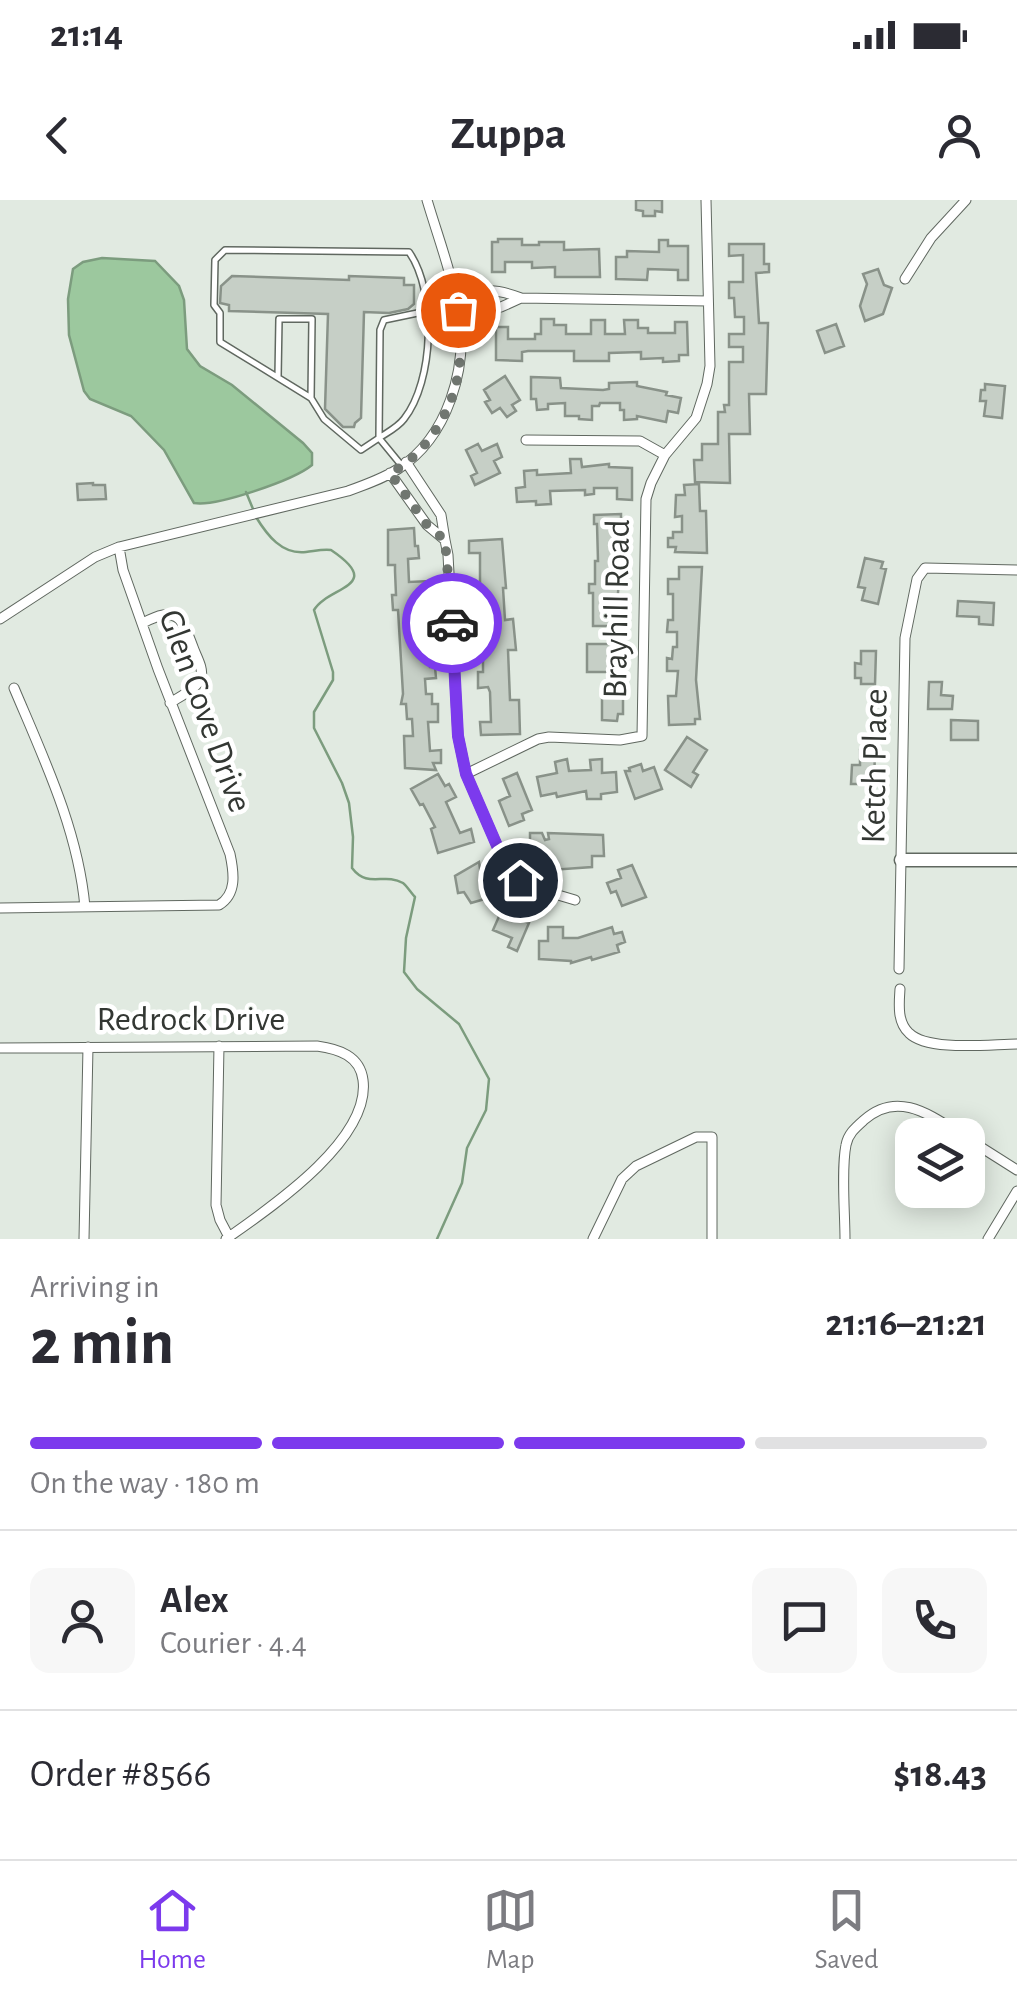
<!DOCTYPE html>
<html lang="en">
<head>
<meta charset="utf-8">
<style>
  body { margin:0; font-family:"Alegreya Sans",sans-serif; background:#f7f7f7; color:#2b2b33; height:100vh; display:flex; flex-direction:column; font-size:38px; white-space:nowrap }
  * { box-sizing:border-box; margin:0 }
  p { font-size:32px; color:#7c7c81 }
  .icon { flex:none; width:55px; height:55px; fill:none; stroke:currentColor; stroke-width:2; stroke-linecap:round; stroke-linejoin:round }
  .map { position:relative; height:1039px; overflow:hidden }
  .details { display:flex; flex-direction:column; background:#fff; flex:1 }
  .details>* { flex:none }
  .controls { position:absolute; left:895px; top:918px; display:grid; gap:20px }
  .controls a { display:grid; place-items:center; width:90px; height:90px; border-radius:20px; background:#fff; box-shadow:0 5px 25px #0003; font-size:50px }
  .pin { position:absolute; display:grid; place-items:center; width:85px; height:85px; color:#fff; margin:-42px; border:5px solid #fff; border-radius:50%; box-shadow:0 2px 10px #0007 }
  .courier { position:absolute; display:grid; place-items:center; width:100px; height:100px; margin:-50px; border:8px solid #7c3aed; border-radius:50%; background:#fff; color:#222; box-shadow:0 2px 12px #0007 }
  .head em { font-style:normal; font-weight:700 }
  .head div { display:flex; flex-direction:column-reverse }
  .head { display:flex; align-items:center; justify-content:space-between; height:170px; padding:0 30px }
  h1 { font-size:65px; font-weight:700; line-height:75px }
  .bar { display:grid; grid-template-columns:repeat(4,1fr); gap:15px 10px; align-content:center; height:120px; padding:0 30px }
  .bar i { height:12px; border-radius:8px; background:#e1e1e2 }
  .bar .selected { background:#7c3aed }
  .bar p { grid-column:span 4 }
  .line { display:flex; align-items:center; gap:25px; padding:0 30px; border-top:2px solid #e1e1e2 }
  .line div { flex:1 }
  .round { display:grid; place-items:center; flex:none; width:105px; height:105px; border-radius:20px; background:#f7f7f7 }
  .status { display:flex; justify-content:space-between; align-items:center; height:70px; padding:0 50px; background:#fff; direction:ltr }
  .status svg { height:28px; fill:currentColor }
  header { display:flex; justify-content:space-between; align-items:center; height:130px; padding:0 30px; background:#fff; font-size:45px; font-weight:700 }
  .menu { display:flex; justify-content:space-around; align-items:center; height:140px; border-top:2px solid #e1e1e2; background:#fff; font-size:28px; color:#7c7c81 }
  .menu a { display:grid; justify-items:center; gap:5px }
  .menu .selected { color:#7c3aed }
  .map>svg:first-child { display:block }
  .water { fill:#9cc89e; stroke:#7c9c7e; stroke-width:2.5 }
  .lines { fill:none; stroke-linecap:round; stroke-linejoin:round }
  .stream { stroke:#7c9c7e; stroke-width:2.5 }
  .building { fill:#c6cfc6; stroke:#899289; stroke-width:2.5 }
  .lane-casing { stroke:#606860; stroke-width:8 }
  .street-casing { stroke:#606860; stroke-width:11 }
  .secondary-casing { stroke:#606860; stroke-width:15 }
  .lane { stroke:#fff; stroke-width:5 }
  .street { stroke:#fff; stroke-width:9 }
  .secondary { stroke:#fff; stroke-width:12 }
  .done { stroke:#707670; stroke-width:10; stroke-dasharray:0 18 }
  .route { stroke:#7c3aed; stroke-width:12 }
  .labels { text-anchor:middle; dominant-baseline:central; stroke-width:9; stroke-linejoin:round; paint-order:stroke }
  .street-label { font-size:35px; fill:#333733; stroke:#fff }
</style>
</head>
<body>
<div class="status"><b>21:14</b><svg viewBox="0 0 49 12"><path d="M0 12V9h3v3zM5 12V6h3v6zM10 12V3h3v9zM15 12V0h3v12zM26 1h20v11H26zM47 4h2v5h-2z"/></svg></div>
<header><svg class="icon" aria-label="back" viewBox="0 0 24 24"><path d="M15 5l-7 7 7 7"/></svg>Zuppa<svg class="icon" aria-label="person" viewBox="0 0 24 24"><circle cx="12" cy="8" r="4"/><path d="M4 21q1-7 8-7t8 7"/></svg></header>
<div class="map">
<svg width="1017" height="1039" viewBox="0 0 1017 1039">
  <rect width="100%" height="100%" fill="#e1eae1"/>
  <path class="water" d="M 102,58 L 155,61 L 179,86 L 184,100 L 187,149 L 200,166 L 232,185 L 303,243 L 312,253 L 312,265 C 294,280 216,307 194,303 L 164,250 L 131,216 L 90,199 L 84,191 L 69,135 L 68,99 L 73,69 L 83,62 Z"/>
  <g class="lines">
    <path class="stream" d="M 246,292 L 253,309
      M 256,317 C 267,335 282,355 306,352 C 315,351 322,349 331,350 C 386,387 328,386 314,410 L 333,472 L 333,480 L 314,512 L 314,528 L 342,583 L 349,603 L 353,637 L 352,668 C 368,689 384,672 403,683 C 406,685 412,694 415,697 L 406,738 L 404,772 L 417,789 L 459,824 L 489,879 L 486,910 L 467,948 L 462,983 L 437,1039"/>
  </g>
  <path class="building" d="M 636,0 L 662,0 L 662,12 L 655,11 L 655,16 L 643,16 L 643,11 L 636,10 Z
    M 498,39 L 522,39 L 522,45 L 539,45 L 539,42 L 564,42 L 564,50 L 599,49 L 600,77 L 555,77 L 555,67 L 532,68 L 532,62 L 505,62 L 505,72 L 492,72 L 492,42 L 498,42 Z
    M 659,40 L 668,40 L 668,46 L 688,46 L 688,80 L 678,80 L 678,70 L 648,69 L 647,80 L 616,79 L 616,57 L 627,57 L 627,51 L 659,52 Z
    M 729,44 L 764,44 L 764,64 L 769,64 L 769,72 L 756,73 L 759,123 L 768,123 L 766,194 L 749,194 L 750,234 L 729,234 L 730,283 L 695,282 L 694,260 L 702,260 L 702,244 L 718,244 L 718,212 L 725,212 L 724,205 L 729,205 L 729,162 L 743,162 L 743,147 L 729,147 L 729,134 L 744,134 L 744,117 L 735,117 L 734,98 L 729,98 L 729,82 L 743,82 L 743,55 L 729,56 Z
    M 878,69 L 884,85 L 892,88 L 883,114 L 865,121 L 860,106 L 867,84 L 863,74 Z
    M 232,76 L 349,80 L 349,76 L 404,78 L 404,85 L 414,85 L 414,104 L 408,109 L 389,113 L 364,112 L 361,218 L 355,223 L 354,227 L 343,227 L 325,209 L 328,114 L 229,111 L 229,105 L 220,103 L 221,86 Z
    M 541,119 L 554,119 L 554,125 L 566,125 L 566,134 L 591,134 L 591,120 L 605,120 L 605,134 L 625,134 L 624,120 L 638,120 L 638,128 L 648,128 L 648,133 L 675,133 L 675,122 L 687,122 L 688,155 L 679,155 L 679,161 L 663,162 L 663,158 L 641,159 L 641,152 L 609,153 L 609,161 L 574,161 L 574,151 L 528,151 L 522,152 L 522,161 L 496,160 L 496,127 L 508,127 L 508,139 L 535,139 L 535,134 L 541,134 Z
    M 836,124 L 844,146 L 825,153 L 817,131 Z
    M 505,176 L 520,200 L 512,205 L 516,211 L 507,217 L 500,208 L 492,213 L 485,202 L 490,200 L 484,190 Z
    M 531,177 L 560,178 L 561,188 L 603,190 L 609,189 L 609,183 L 637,182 L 637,186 L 667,192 L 666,195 L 681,198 L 678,213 L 668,211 L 666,222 L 637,216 L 637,219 L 624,220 L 624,210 L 620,210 L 620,203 L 600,203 L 599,206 L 592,206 L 592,220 L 579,219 L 579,216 L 565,216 L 565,203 L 548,204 L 548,209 L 537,210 L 536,199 L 531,199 Z
    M 985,184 L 1005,186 L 1002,218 L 984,216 L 986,201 L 980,201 L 981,190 L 985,190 Z
    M 478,244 L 482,251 L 497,244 L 502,257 L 494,261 L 500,273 L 475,285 L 471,276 L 477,273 L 466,250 Z
    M 570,259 L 581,259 L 582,267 L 609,264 L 609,267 L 632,268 L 632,300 L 617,299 L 617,288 L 594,288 L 594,294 L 585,295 L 585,290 L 550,291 L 551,304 L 536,305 L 536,301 L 517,302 L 516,288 L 525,287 L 524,271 L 537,270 L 537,275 L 571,273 Z
    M 93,283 L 93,285 L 105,285 L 106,299 L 78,300 L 77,284 Z
    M 699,284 L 700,311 L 706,311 L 707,353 L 675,352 L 676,347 L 668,347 L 668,338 L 673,338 L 673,332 L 682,332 L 682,316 L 675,317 L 676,295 L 685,295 L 684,285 Z
    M 621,314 L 621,328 L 626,328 L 626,344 L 613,344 L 613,368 L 627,368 L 627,381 L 619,381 L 618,393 L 618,411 L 627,411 L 627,426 L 593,426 L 593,393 L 589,393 L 589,384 L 595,384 L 595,361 L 598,361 L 597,324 L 594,324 L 594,315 Z
    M 414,328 L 415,346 L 418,346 L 419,358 L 408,359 L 409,382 L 430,381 L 431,396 L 417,397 L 418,414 L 422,414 L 423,428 L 433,428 L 433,439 L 419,440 L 420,456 L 429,455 L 430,467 L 435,467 L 436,478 L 425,479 L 426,494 L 432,494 L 432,504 L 438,504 L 438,522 L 428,522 L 430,551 L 441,550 L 441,563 L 433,563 L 436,570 L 405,568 L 404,536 L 413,536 L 412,519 L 407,519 L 406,504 L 401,504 L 403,494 L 398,410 L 393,410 L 392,395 L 396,395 L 395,371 L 395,365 L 388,365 L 388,330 Z
    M 502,339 L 506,388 L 503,388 L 505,420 L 513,419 L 516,450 L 508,450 L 510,500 L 519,500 L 520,534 L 481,535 L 480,522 L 491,522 L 490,492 L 488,487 L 478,488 L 478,472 L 483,472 L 483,453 L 476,454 L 475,440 L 490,439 L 488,414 L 485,414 L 484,405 L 473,405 L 472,394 L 480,393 L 480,353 L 469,353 L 469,341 Z
    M 865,358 L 883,362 L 881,368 L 886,369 L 878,404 L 862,400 L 865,388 L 858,387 Z
    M 679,367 L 702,367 L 696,480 L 700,519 L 695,519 L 695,524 L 669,525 L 668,496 L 676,496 L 678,471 L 667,471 L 667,458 L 672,459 L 673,447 L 677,447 L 677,432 L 667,432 L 668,420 L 673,420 L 673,394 L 668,394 L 668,379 L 679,379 Z
    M 958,401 L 994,403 L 993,425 L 979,424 L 979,417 L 957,416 Z
    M 587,444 L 612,444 L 612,449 L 627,449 L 627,462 L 611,462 L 611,472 L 587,472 Z
    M 861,451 L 876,451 L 875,484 L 861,484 L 861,478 L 855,478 L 855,463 L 861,464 Z
    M 606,480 L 623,480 L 623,514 L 618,514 L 617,521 L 602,520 L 602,489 L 605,489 Z
    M 929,482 L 942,482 L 941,495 L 953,496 L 952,509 L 928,509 Z
    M 951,520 L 978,521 L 978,540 L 951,540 Z
    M 687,537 L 707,550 L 693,572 L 698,575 L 691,587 L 665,570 Z
    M 860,550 L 875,551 L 874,584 L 851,584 L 852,565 L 860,565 Z
    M 567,559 L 569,571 L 591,570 L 590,560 L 602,559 L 602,573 L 616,572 L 617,592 L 601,594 L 601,599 L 587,599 L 586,591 L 557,597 L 556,593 L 541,596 L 537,577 L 557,573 L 555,562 Z
    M 641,564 L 643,571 L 654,567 L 662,589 L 635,599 L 625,571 L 630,571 L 629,568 Z
    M 517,573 L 532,610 L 522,614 L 524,620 L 509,626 L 499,601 L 510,596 L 503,579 Z
    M 438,574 L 445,586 L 449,584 L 456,597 L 446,602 L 460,633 L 471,629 L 474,642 L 438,653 L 431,629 L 435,627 L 423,604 L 420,605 L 411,589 Z
    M 530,633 L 542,633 L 545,640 L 549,639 L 548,633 L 603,635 L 604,656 L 592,656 L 592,667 L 551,670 L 551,662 L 547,662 L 547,653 L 530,653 Z
    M 479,662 L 481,675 L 490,673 L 493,687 L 487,691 L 488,698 L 471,703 L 464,692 L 458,693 L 455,676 Z
    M 632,665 L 646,697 L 622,706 L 616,691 L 611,693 L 607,683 L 621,678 L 618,670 Z
    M 508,696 L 524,704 L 517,718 L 529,723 L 517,751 L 508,747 L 512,738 L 493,730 Z
    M 548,727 L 563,727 L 563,738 L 578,738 L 612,727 L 614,734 L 622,732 L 625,742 L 617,745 L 619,752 L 592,760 L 591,757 L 571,763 L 571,761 L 539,759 L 539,741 L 548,741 Z"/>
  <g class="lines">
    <g class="lane-casing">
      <path id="lane" d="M 278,177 L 279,119 L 312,119 L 311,198
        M 379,238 C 388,232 398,227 404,219 C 434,181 437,92 409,52 L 225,50 L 215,60 L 214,105 L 220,113 L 220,142 L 311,198 L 324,219 L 361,250 L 379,238 L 402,266
        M 379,238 L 380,130 L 384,120 L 456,105"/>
    </g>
    <g class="street-casing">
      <path id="street" d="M 905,79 L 931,38 L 966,0
        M 455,98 C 485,90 492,87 521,98 L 501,107 L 459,117
        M 521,98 L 708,101
        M 526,240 L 640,241 L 665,255
        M 390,273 L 427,325 L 445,340 L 441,315 L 406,262
        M 445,340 L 448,355 L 458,536 L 466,574 L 505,664 L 520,680 L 531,687 L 575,700
        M 0,419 L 95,357 L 119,347 L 348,291 C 365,285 382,279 398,269 C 448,237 468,168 459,112 C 452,74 438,37 427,0
        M 143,423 C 176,405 182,417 193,447 C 196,456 204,468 201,478 C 198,488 179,497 170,503
        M 14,488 C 44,559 78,630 85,707
        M 466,574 L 538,539 L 549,537 L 620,540 L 642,536 L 646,299 L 651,283 L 665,255 L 696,218 L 707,184 L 710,166 L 706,0
        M 0,708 L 219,705 C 237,694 234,673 230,654 L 158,469 L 123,370 L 119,347
        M 899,769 L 905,438 L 917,379 L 925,368 L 1017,370
        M 900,789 C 899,804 897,822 909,833 C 928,852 991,844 1017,844
        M 219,846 L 216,1005 L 220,1020 L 229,1037
        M 0,848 L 317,846 C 339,849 360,856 363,880 C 371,940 270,1008 226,1039
        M 968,939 L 1017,970
        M 84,1039 L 88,847
        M 593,1039 L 622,979 L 636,966 L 696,937 L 712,937 L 712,1039
        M 845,1039 C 845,1013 841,969 846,945 C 848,934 855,928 864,920 C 898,890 930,915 962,935
        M 988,1039 L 1017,991"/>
    </g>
    <g class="secondary-casing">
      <path id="secondary" d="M 901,660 L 1017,660"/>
    </g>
    <use href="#lane" class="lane"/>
    <use href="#street" class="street"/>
    <use href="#secondary" class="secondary"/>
  </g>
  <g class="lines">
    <path class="done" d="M 452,423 L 445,340 L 427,325 L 390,273 C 423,257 450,215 457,180 C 462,157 461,133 458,110"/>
    <path class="route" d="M 452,423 L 458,536 L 466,574 L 505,664 L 520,680"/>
  </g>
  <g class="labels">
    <g class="street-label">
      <text transform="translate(617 409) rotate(-89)">Brayhill Road</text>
      <text transform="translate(205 511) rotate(70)">Glen Cove Drive</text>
      <text transform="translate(875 566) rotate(-89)">Ketch Place</text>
      <text x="191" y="819">Redrock Drive</text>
    </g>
  </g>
</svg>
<div class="controls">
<a><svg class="icon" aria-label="layers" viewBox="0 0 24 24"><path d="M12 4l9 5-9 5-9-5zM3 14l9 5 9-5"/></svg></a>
</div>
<div class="pin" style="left:458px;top:110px;background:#ea580c"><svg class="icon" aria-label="bag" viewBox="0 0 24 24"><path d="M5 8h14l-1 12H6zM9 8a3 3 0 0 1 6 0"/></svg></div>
<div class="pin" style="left:520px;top:680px;background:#1f2937"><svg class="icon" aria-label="home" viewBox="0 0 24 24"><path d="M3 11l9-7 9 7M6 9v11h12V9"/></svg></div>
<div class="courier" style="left:452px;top:423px"><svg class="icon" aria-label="car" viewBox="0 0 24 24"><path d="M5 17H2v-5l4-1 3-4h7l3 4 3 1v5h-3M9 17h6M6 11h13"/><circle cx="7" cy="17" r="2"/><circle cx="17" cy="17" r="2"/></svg></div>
</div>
<section class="details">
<div class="head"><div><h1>2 min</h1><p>Arriving in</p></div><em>21:16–21:21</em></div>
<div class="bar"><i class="selected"></i><i class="selected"></i><i class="selected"></i><i></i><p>On the way · 180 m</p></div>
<div class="line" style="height:180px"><a class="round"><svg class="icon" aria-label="person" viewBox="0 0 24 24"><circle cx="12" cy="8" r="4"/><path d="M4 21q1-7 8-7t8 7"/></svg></a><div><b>Alex</b><p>Courier · 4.4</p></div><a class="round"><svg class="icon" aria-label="chat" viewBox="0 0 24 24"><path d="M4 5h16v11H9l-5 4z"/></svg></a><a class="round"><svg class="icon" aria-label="phone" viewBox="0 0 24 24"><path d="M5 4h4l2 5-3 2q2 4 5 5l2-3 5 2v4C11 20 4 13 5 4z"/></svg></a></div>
<div class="line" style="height:130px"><div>Order #8566</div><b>$18.43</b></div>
</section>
<nav class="menu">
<a class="selected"><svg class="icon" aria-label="home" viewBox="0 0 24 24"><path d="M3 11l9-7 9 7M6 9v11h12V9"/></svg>Home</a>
<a><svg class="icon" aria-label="map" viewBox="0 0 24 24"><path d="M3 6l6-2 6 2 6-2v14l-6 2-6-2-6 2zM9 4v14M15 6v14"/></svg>Map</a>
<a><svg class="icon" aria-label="saved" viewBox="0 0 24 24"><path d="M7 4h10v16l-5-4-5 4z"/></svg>Saved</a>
</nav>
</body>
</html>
